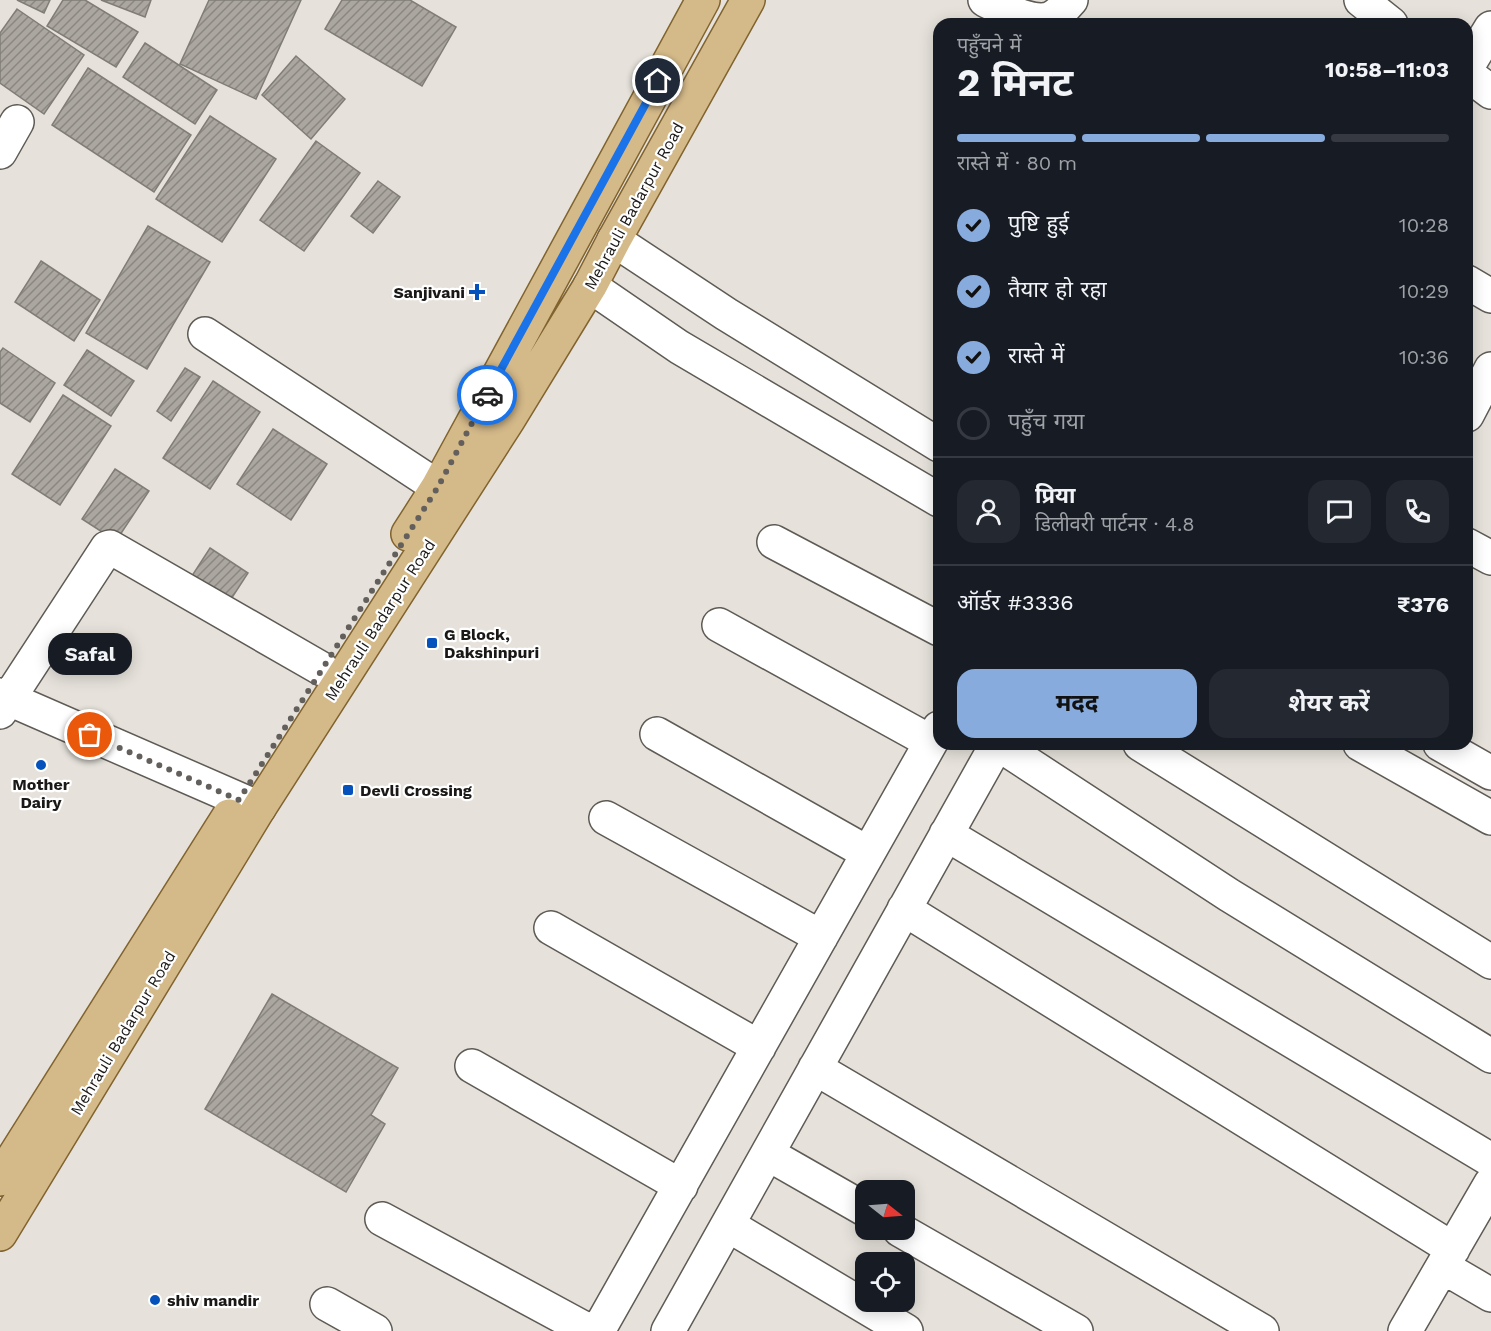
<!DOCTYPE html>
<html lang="hi">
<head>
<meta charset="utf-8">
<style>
  body { margin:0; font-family:"Work Sans","Noto Sans Devanagari",sans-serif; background:#242831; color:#f1f3f6; height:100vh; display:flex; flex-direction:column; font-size:22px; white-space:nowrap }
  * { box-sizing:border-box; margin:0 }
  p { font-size:20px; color:#9ea1a6 }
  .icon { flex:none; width:33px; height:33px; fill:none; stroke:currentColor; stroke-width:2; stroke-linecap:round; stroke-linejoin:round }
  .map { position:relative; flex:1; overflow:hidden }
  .sheet { position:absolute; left:933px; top:18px; width:540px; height:732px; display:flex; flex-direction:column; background:#171b24; border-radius:18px; box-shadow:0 3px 15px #0003 }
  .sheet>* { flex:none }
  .needle { width:39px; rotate:107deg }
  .controls { position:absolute; left:855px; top:1180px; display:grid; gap:12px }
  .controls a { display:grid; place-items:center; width:60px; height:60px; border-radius:12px; background:#171b24; box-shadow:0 3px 15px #0003; font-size:30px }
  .pin { position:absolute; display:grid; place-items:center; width:51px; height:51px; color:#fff; margin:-26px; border:3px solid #fff; border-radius:50%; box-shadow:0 2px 6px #0007 }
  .courier { position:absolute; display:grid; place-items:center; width:60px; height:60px; margin:-30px; border:4px solid #1a73e8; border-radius:50%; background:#fff; color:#222; box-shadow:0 2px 8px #0007 }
  .bubble { position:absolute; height:42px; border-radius:18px; background:#171b24; box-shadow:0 3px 15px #0003; font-size:20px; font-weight:700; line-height:42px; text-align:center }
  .head em { font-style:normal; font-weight:700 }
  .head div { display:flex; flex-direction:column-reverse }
  .head { display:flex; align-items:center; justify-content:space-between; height:102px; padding:0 24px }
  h1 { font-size:39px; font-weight:700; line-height:45px }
  .bar { display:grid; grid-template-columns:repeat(4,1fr); gap:9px 6px; align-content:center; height:72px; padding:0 24px }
  .bar i { height:8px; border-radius:4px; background:#363941 }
  .bar .on { background:#87abdc }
  .bar p { grid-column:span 4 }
  .line { display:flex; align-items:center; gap:15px; padding:0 24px; border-top:2px solid #363941 }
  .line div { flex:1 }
  .round { display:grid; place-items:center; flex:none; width:63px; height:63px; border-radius:18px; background:#242831 }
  ol { padding:0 24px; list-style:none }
  li { display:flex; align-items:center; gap:18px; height:66px }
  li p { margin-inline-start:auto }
  li .icon { padding:6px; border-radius:50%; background:#87abdc; color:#111; stroke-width:4 }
  li:last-child { color:#9ea1a6 }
  li i { width:33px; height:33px; border:3px solid #363941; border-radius:50% }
  .primary-button { display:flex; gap:12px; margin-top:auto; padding:12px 24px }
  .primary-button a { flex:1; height:69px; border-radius:18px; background:#87abdc; color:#111; font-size:24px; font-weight:700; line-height:69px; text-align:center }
  .primary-button a+a { background:#242831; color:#f1f3f6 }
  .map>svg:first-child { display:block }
  .building { fill:url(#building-hatch); stroke:#807c76; stroke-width:1.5 }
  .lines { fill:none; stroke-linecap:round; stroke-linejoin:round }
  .minor-casing { stroke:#5e5a54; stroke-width:36 }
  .major-casing { stroke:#81632e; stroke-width:36 }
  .minor { stroke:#fff; stroke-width:33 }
  .major { stroke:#d4b989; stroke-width:33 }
  .done { stroke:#625f5c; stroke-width:6; stroke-dasharray:0 10.8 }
  .route { stroke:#1a73e8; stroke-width:8 }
  .poi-dot { fill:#0552bc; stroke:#fff; stroke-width:2 }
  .labels { text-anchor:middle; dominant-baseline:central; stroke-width:4.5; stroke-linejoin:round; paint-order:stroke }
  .street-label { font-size:16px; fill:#1b1917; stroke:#fff }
  .poi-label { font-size:16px; font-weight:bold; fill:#1b1917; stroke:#fff; text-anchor:start }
</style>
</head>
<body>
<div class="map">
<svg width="1491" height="1331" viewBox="0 0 1491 1331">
  <defs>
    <pattern id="building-hatch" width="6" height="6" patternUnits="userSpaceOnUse" patternTransform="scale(1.5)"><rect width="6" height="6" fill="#aba7a0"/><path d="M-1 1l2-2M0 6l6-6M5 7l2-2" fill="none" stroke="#8a8781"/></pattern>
  </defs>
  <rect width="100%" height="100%" fill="#e6e2db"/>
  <path class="building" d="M 17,0 L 50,0 L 44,13 Z
    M 63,0 L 85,0 L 138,32 L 116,67 L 47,26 Z
    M 101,0 L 151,0 L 145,17 Z
    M 209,0 L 301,0 L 256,99 L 180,64 Z
    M 342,0 L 410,0 L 456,27 L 422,86 L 325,29 Z
    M 17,9 L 84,55 L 44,114 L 0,83 L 0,33 Z
    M 145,43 L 217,90 L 195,124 L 123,77 Z
    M 296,56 L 345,99 L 311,139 L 262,95 Z
    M 88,68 L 191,135 L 154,192 L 52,125 Z
    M 210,116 L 276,159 L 222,242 L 156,199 Z
    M 316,141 L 360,173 L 304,251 L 260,220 Z
    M 378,181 L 400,197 L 373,233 L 351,216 Z
    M 148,226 L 210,262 L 147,369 L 86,333 Z
    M 41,261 L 100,300 L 74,341 L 15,302 Z
    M 3,348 L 55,383 L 30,422 L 0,403 L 0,352 Z
    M 87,350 L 134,381 L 111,416 L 64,385 Z
    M 185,368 L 200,377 L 171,421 L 157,411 Z
    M 213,381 L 260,412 L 210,489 L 163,458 Z
    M 63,395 L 111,426 L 60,505 L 12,474 Z
    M 273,429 L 327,464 L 291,520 L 237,484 Z
    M 115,469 L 149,491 L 116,541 L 82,519 Z
    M 210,548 L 248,573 L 224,610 L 186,585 Z
    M 272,994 L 398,1068 L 371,1115 L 385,1124 L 346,1192 L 205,1109 Z"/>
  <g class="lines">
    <g class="minor-casing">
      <path id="minor" d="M 985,0 C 1002,8 1030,24 1049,19 C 1057,16 1066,6 1071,0
        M 1361,0 L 1391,24
        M 1467,67 L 1491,28
        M 1467,74 L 1491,92
        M 0,152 L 17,122
        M 614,240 L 726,314 L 939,445
        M 1467,282 L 1491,296
        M 590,286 L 679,347 L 939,500
        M 205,334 L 438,487
        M 1467,415 L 1491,369
        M 774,542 L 939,629
        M 1467,545 L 1491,558
        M 719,625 L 931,742
        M 0,695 L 259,808
        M 0,712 L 107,548 L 110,547 L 322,669
        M 657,734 L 868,853
        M 998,744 L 1229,895 L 1491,1056
        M 1140,744 L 1491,962
        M 1360,744 L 1491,818
        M 1440,744 L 1491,773
        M 606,818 L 821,937
        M 946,834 L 1491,1160
        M 904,909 L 1453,1249
        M 551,928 L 759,1047
        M 472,1066 L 681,1186
        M 815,1068 L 1262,1331
        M 768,1154 L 866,1210
        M 382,1219 L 589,1331
        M 728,1225 L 906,1331
        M 900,1230 L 1076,1331
        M 1443,1267 L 1491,1295
        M 327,1304 L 375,1331
        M 598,1331 L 939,728
        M 668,1331 L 997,744
        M 1405,1331 L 1491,1183"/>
    </g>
    <g class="major-casing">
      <path id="major" d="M 408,534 L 438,487 L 703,0
        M 0,1179 L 229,816
        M 0,1234 L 259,808 L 508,420 L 590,286 L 614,240 L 748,0"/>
    </g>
    <use href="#minor" class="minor"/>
    <use href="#major" class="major"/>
  </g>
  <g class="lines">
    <path class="done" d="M 90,735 L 239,800 L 438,487 L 487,395"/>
    <path class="route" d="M 487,395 L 658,81"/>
  </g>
  <g class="poi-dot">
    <path d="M474 283h6v6h6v6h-6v6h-6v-6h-6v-6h6z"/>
    <rect x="426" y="637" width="12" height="12" rx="3"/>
    <circle cx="41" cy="765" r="6"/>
    <rect x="342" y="784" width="12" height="12" rx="3"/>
    <circle cx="155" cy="1300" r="6"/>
  </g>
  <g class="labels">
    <g class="street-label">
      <text transform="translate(634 206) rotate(-61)">Mehrauli Badarpur Road</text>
      <text transform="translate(380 620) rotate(-57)">Mehrauli Badarpur Road</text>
      <text transform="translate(123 1033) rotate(-59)">Mehrauli Badarpur Road</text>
    </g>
    <g class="poi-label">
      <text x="465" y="292" text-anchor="end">Sanjivani</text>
      <text x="444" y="634">G Block,<tspan x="444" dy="18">Dakshinpuri</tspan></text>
      <text x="41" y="784" text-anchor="middle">Mother<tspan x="41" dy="18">Dairy</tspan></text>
      <text x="360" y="790">Devli Crossing</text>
      <text x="167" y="1300">shiv mandir</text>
    </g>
  </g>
</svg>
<div class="controls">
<a><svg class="needle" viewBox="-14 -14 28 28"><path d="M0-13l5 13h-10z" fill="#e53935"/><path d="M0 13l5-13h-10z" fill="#9ea1a6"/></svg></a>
<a><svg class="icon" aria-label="locate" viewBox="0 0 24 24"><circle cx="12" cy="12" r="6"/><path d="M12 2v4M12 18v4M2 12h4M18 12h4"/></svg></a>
</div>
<div class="pin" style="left:90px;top:735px;background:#ea580c"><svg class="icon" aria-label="bag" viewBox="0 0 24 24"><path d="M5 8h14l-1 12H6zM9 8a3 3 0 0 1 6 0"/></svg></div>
<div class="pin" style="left:658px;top:81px;background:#1f2937"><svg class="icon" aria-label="home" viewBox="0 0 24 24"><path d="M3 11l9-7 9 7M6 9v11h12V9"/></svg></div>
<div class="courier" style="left:487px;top:395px"><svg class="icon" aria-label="car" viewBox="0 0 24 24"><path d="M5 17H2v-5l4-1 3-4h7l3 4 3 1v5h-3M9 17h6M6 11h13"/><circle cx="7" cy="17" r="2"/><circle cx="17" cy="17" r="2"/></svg></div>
<div class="bubble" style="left:48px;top:633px;width:84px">Safal</div>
<section class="sheet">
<div class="head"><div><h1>2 मिनट</h1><p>पहुँचने में</p></div><em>10:58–11:03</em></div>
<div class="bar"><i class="on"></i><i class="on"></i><i class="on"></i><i></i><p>रास्ते में · 80 m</p></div>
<ol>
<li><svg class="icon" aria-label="check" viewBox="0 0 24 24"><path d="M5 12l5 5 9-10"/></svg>पुष्टि हुई<p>10:28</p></li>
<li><svg class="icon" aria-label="check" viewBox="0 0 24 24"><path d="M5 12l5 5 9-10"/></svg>तैयार हो रहा<p>10:29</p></li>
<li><svg class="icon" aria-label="check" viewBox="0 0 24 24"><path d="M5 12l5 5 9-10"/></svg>रास्ते में<p>10:36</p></li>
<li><i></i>पहुँच गया</li>
</ol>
<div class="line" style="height:108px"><a class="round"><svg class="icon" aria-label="person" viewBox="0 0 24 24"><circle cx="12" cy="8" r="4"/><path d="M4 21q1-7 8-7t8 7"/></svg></a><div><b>प्रिया</b><p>डिलीवरी पार्टनर · 4.8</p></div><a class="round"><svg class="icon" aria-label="chat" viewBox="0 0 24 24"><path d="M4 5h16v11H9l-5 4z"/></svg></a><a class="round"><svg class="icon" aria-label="phone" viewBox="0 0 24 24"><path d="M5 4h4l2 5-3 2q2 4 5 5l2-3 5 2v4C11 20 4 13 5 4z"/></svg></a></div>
<div class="line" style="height:78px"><div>ऑर्डर #3336</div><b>₹376</b></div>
<div class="primary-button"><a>मदद</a><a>शेयर करें</a></div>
</section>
</div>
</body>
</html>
